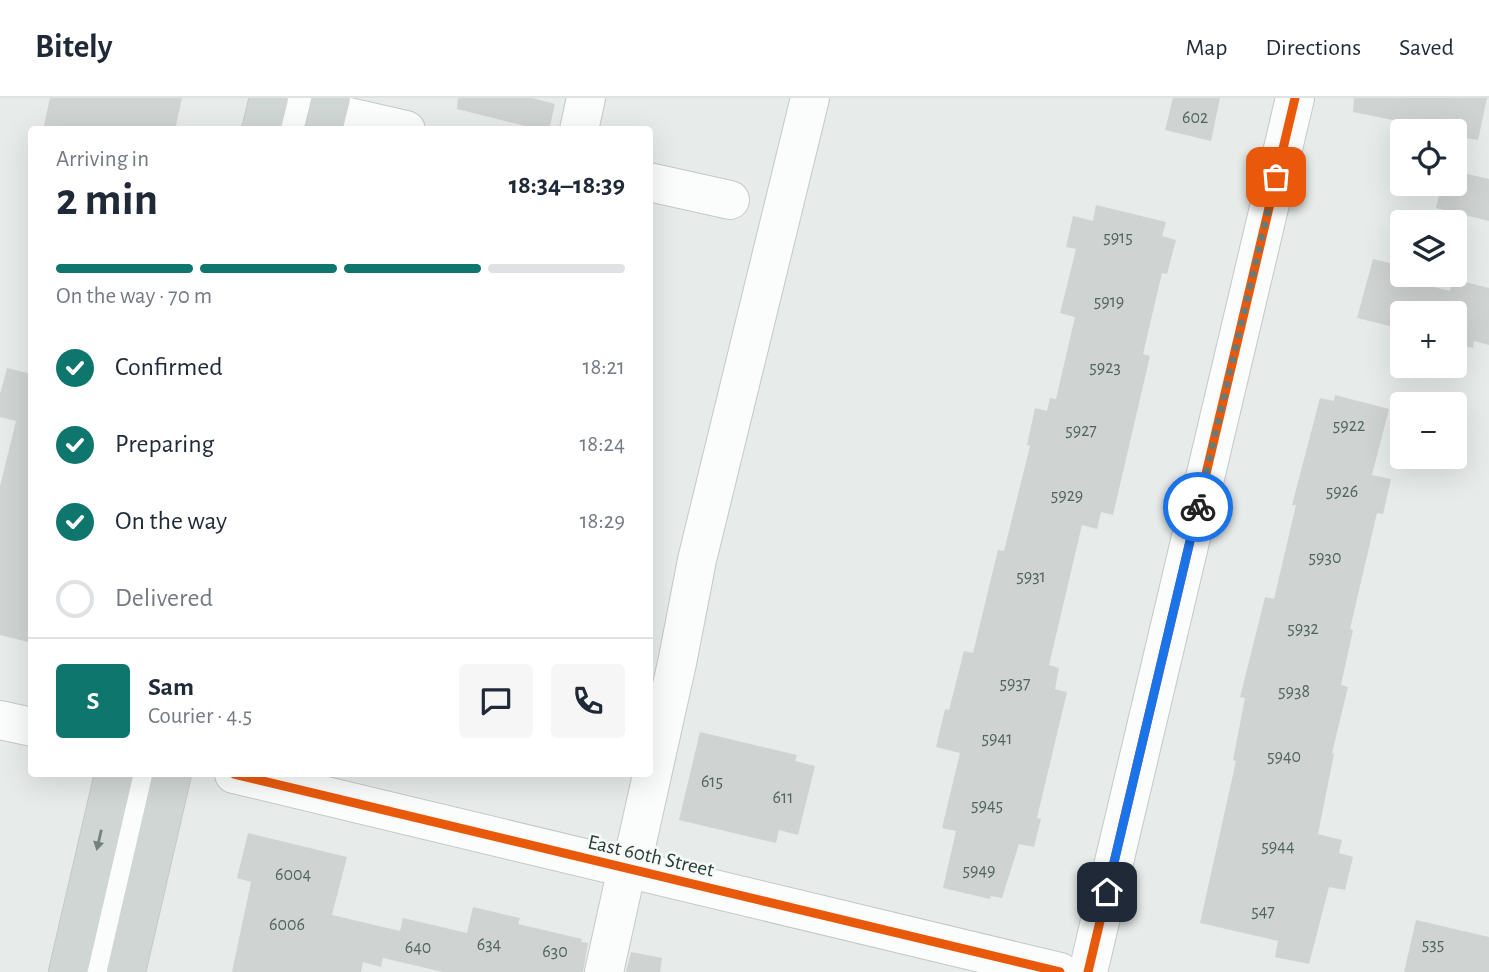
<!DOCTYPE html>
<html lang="en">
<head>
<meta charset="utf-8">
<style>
  body { margin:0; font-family:"Alegreya Sans",sans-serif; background:#f6f6f7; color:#1f2937; height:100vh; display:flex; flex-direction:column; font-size:26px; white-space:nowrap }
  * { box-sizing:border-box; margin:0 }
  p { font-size:23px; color:#747a83 }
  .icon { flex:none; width:38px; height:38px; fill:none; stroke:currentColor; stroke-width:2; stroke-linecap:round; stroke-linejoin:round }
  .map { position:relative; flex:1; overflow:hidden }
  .sheet { position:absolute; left:28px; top:28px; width:625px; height:651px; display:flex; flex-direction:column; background:#fff; border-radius:7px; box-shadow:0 7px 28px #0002 }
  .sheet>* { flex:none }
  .controls { position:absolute; left:1390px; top:21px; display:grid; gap:14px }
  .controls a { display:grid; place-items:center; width:77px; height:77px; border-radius:7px; background:#fff; box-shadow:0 7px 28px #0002; font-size:35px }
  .pin { position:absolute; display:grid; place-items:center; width:60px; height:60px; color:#fff; margin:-30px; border-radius:14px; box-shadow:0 4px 10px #0006 }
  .courier { position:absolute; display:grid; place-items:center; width:70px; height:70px; margin:-35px; border:5px solid #1a73e8; border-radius:50%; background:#fff; color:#222; box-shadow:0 2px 9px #0007 }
  .overview em { font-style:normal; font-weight:600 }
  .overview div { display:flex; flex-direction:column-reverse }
  .overview { display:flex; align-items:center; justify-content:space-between; height:119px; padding:0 28px }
  h1 { font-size:46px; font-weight:600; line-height:52px }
  .bar { display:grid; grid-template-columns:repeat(4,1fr); gap:10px 7px; align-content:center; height:84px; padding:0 28px }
  .bar i { height:9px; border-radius:5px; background:#e0e1e3 }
  .bar .active { background:#0f766e }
  .bar p { grid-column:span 4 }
  .line { display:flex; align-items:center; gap:18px; padding:0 28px; border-top:2px solid #e0e1e3 }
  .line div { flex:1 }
  .round { display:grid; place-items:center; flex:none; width:74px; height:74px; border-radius:7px; background:#f6f6f7 }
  ol { padding:0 28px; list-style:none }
  li { display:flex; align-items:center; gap:21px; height:77px }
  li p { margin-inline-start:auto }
  li .icon { padding:7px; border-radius:50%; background:#0f766e; color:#fff; stroke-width:4 }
  li:last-child { color:#747a83 }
  li i { width:38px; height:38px; border:4px solid #e0e1e3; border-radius:50% }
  header { display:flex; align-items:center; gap:42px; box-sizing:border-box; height:98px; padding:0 35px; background:#fff; border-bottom:2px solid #e0e1e3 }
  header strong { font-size:33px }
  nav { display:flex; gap:38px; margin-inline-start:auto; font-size:24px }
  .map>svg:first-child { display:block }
  .building { fill:#cfd3d1 }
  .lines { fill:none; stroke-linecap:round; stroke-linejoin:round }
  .minor-casing { stroke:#c4c9c7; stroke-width:40 }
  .major-casing { stroke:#c3cac8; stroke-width:40 }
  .minor { stroke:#fbfcfc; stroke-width:38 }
  .major { stroke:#d0d6d4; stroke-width:38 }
  .cycleway-casing { stroke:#f7faf8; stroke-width:13 }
  .cycleway { stroke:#e8590c; stroke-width:9 }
  .oneway { fill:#73827e }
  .done { stroke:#6a7b76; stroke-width:7; stroke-dasharray:0 12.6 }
  .route { stroke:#1a73e8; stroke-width:9 }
  .labels { text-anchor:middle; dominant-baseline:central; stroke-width:5; stroke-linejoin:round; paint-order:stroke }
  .number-label { font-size:18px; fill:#52645e }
  .street-label { font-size:21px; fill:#273e37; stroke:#f7faf8 }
</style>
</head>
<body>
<header>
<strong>Bitely</strong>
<nav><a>Map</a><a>Directions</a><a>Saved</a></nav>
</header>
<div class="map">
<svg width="1489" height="874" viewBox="0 0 1489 874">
  <rect width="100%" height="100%" fill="#e7ecea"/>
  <path class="building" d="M 50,0 L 182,0 L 175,32 L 43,32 Z
    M 458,0 L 532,0 L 555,6 L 549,32 L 541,32 L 457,11 Z
    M 1173,0 L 1220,0 L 1211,43 L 1165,32 Z
    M 1354,0 L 1487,0 L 1478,42 L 1454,38 L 1454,33 L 1412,30 L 1413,26 L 1353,14 Z
    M 1454,73 L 1489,81 L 1489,123 L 1436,110 L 1442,86 L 1454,86 Z
    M 1096,107 L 1166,124 L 1162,138 L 1176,142 L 1167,176 L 1162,175 L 1143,256 L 1150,258 L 1113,417 L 1101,414 L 1097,431 L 1082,427 L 1049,567 L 1059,570 L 1055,591 L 1067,594 L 1037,720 L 1041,721 L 1034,749 L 1019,746 L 1002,800 L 991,798 L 990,801 L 943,790 L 956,733 L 942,730 L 960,655 L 936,649 L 945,611 L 949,612 L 964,553 L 973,555 L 998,452 L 1004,453 L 1030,348 L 1027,347 L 1035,310 L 1047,313 L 1050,300 L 1056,301 L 1075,219 L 1060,215 L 1076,151 L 1066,149 L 1073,118 L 1093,123 Z
    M 1373,161 L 1402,168 L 1402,181 L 1450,193 L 1453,181 L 1489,190 L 1489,247 L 1474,243 L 1473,250 L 1454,245 L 1454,215 L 1402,215 L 1402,231 L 1357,220 Z
    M 7,270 L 32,276 L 32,545 L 0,537 L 0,388 L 16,323 L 0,319 L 0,296 Z
    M 1335,297 L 1389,311 L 1372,377 L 1391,381 L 1383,416 L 1377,415 L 1350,531 L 1353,532 L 1341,587 L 1348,589 L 1332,655 L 1334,656 L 1318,736 L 1342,742 L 1339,755 L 1353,759 L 1345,792 L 1329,789 L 1309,866 L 1275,859 L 1278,843 L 1200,825 L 1236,663 L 1233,662 L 1245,600 L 1240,599 L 1265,499 L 1274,501 L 1296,407 L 1292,407 L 1320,300 L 1334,303 Z
    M 700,634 L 797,657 L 795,663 L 815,668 L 798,737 L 779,732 L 776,745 L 679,722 Z
    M 248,735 L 347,759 L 332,817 L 400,833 L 403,820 L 467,835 L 473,809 L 520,820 L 518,826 L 582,841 L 581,844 L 588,845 L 583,874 L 443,874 L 383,860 L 381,869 L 363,864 L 361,874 L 232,874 L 251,784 L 237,780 Z
    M 1416,822 L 1489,839 L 1489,874 L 1404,874 Z
    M 631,854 L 662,860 L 660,874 L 626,874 Z"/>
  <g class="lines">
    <g class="minor-casing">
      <path id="minor" d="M 327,14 L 406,32
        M 292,32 L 299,0
        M 579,32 L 586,0
        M 649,84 L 730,102
        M 0,622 L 32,629
        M 234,676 L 1060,874
        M 631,771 L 677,565 L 697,462 L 810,0
        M 97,874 L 143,676
        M 604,874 L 627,770
        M 1088,874 L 1295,0"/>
    </g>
    <g class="major-casing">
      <path id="major" d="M 261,32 L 269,0
        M 323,32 L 331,0
        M 68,874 L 114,676
        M 126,874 L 172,676"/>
    </g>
    <use href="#minor" class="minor"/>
    <use href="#major" class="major"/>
    <g class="cycleway-casing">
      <path id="cycleway" d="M 234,676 L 1060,874
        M 1088,874 L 1295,0"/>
    </g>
    <use href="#cycleway" class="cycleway"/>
  </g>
  <defs><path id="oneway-solid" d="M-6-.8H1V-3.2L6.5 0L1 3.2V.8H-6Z" transform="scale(1.75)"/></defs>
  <use class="oneway" href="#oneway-solid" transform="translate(99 742) rotate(103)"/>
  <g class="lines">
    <path class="done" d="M 1198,409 L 1276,79"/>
    <path class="route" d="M 1107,794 L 1198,409"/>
  </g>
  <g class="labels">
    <g class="number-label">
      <text x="1195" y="20">602</text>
      <text x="1118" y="140">5915</text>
      <text x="1109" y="204">5919</text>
      <text x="1105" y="270">5923</text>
      <text x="1349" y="328">5922</text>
      <text x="1081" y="333">5927</text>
      <text x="1342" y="394">5926</text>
      <text x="1067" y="398">5929</text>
      <text x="1325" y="460">5930</text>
      <text x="1031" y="479">5931</text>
      <text x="1303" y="531">5932</text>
      <text x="1015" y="586">5937</text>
      <text x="1294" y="594">5938</text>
      <text x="997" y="641">5941</text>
      <text x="1284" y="659">5940</text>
      <text x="712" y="684">615</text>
      <text x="783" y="700">611</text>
      <text x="987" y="708">5945</text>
      <text x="1278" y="749">5944</text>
      <text x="979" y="773">5949</text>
      <text x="293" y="777">6004</text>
      <text x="1263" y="814">547</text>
      <text x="287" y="827">6006</text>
      <text x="489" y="847">634</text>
      <text x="1433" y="847">535</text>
      <text x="418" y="850">640</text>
      <text x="555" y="854">630</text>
    </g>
    <g class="street-label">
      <text transform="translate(651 758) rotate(13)">East 60th Street</text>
    </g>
  </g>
</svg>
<div class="controls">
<a><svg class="icon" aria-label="locate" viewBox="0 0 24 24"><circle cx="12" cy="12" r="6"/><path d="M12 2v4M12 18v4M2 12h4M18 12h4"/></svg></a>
<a><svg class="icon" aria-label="layers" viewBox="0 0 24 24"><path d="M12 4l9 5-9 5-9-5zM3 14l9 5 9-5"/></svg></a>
<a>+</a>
<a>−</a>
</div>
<div class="pin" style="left:1276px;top:79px;background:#ea580c"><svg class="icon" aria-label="bag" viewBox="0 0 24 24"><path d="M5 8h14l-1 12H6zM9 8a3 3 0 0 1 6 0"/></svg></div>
<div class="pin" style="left:1107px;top:794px;background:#1f2937"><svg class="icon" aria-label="home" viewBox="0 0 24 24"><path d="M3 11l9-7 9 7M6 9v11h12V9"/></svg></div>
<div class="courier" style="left:1198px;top:409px"><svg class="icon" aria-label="bike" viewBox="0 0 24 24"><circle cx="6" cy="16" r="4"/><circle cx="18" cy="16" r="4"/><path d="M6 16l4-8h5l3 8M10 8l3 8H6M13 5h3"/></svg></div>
<section class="sheet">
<div class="overview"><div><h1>2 min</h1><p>Arriving in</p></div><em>18:34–18:39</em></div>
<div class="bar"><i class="active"></i><i class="active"></i><i class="active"></i><i></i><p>On the way · 70 m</p></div>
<ol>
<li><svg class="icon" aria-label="check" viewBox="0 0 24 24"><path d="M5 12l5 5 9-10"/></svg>Confirmed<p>18:21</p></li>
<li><svg class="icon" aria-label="check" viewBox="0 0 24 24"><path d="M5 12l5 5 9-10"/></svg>Preparing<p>18:24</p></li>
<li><svg class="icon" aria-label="check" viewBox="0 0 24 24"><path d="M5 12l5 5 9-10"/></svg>On the way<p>18:29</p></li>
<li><i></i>Delivered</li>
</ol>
<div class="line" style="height:126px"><b class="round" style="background:#0f766e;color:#fff">S</b><div><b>Sam</b><p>Courier · 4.5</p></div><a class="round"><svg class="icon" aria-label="chat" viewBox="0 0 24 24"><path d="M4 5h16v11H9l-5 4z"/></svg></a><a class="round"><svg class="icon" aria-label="phone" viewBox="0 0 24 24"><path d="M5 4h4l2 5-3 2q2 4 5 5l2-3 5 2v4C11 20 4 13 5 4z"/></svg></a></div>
</section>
</div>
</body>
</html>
